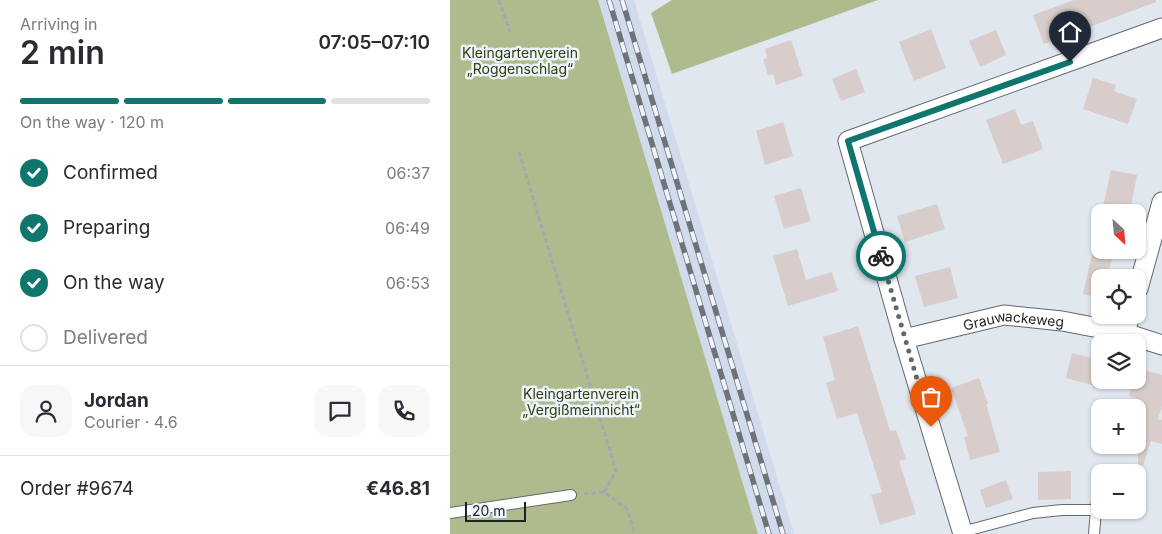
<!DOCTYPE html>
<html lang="en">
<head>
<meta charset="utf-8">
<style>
  body { margin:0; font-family:Inter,sans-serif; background:#f7f7f7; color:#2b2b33; height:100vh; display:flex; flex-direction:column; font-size:19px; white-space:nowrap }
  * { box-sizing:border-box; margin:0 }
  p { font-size:16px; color:#7c7c81 }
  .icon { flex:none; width:28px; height:28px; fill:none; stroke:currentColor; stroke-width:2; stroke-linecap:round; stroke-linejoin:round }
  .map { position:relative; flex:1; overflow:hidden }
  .panel { display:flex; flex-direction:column; background:#fff; width:450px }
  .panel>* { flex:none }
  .needle { width:32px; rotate:154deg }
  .buttons { position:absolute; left:641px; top:204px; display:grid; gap:10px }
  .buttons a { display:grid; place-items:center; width:55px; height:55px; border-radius:10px; background:#fff; box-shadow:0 1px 4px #0004; font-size:25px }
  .scale { position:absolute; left:15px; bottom:12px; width:61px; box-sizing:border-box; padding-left:5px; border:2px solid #1f2124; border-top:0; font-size:14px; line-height:18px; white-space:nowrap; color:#1f2124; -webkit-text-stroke:4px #edf4fc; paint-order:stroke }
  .pin { position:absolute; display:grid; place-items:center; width:42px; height:42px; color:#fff; margin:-51px -21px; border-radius:50% 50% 50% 0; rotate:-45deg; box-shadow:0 0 5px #0007 }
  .pin .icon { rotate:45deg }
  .courier { position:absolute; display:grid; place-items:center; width:50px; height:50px; margin:-25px; border:4px solid #0f766e; border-radius:50%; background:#fff; color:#222; box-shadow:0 1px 6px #0007 }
  .summary em { font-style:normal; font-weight:600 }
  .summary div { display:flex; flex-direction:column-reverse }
  .summary { display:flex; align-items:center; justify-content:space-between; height:85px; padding:0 20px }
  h1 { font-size:32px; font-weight:600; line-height:38px }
  .bar { display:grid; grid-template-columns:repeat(4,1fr); gap:8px 5px; align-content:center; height:60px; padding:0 20px }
  .bar i { height:6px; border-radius:4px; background:#e1e1e2 }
  .bar .current { background:#0f766e }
  .bar p { grid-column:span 4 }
  .line { display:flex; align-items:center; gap:12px; padding:0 20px; border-top:1px solid #e1e1e2 }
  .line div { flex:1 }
  .round { display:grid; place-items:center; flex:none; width:52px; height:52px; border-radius:15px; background:#f7f7f7 }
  ol { padding:0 20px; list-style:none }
  li { display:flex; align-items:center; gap:15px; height:55px }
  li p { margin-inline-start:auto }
  li .icon { padding:5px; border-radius:50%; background:#0f766e; color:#fff; stroke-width:4 }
  li:last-child { color:#7c7c81 }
  li i { width:28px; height:28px; border:2px solid #e1e1e2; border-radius:50% }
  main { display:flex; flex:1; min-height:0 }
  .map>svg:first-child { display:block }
  .built { fill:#d0dceb }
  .green { fill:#aebb8d }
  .building { fill:#d8cdca }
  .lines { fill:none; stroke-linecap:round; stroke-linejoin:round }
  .lane-casing { stroke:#62686f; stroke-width:12 }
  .street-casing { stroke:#62686f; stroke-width:21 }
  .path { stroke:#a3a9af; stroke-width:3; stroke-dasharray:5 2.5; stroke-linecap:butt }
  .lane { stroke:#fff; stroke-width:10 }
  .street { stroke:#fff; stroke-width:19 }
  .rail-casing { stroke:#6f7378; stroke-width:5.5 }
  .rail { stroke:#edf4fc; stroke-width:4; stroke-dasharray:11; stroke-linecap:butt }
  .done { stroke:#63666b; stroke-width:5; stroke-dasharray:0 9 }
  .route { stroke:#0f766e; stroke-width:6 }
  .labels { text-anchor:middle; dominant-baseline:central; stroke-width:5; stroke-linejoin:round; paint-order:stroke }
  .park-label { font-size:14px; fill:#323c0a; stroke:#edf4fc }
  .street-label { font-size:14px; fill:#1f2124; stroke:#edf4fc }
</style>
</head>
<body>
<main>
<section class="panel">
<div class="summary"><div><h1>2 min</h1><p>Arriving in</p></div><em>07:05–07:10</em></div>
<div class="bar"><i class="current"></i><i class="current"></i><i class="current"></i><i></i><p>On the way · 120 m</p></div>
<ol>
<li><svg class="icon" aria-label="check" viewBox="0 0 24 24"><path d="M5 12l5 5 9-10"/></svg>Confirmed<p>06:37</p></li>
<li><svg class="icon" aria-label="check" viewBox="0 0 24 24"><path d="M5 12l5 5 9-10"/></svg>Preparing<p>06:49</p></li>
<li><svg class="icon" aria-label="check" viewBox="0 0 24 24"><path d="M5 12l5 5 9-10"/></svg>On the way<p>06:53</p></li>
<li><i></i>Delivered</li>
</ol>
<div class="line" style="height:90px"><a class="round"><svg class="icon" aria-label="person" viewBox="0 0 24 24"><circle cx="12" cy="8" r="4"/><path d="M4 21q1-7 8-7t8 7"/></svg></a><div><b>Jordan</b><p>Courier · 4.6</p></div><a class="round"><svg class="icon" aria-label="chat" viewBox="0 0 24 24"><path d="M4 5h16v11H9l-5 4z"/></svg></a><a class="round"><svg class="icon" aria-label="phone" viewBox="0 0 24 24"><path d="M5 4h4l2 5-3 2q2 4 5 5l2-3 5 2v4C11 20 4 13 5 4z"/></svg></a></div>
<div class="line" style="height:65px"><div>Order #9674</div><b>€46.81</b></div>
</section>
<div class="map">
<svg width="712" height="534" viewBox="0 0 712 534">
  <rect width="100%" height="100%" fill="#e0e7ef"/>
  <path class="built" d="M 148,0 L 184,0 L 344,534 L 308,534 Z"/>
  <path class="green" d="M 0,0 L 148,0 L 308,534 L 0,534 Z
    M 222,0 L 428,0 L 222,74 L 201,13 Z"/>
  <path class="building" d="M 624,0 L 706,0 L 706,2 L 594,44 L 583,15 Z
    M 481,29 L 496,68 L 464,81 L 449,42 Z
    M 546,30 L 556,55 L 530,67 L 519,41 Z
    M 341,40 L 353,76 L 326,85 L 323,74 L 318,75 L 313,59 L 317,58 L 315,49 Z
    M 406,69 L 415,92 L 391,101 L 382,79 Z
    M 643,78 L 666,85 L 664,91 L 687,99 L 678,124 L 633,109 Z
    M 565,109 L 571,125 L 583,121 L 593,149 L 553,164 L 536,120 Z
    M 333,122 L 343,156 L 315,165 L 306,131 Z
    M 661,170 L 687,175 L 680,212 L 652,212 Z
    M 351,188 L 361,221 L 334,229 L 324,196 Z
    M 487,204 L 495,229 L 455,242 L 447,216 Z
    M 347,249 L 356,280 L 382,272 L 388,291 L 338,306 L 323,256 Z
    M 643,249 L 665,250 L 656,278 L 650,278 L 650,298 L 633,294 Z
    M 500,267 L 508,298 L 474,307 L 465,276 Z
    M 408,326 L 440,431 L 446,430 L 456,459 L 449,461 L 466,514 L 430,525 L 421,495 L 432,492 L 407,413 L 387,419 L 376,383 L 385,380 L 373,337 Z
    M 622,353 L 650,360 L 650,387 L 616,378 Z
    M 688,368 L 712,375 L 712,406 L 708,419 L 712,420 L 712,444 L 701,441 L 691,472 L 688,472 L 688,399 L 679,396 L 684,380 L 688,380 Z
    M 529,378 L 538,404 L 536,404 L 550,452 L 520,460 L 514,437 L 518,436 L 501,388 Z
    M 621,471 L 621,499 L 588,500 L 588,472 Z
    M 556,480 L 563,499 L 536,508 L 530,490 Z"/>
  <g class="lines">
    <g class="lane-casing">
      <path id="lane" d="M 0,513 L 121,495
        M 512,532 L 583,513 L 612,510 L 646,510
        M 644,534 L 646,510 L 649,485"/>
    </g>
    <g class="street-casing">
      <g id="street">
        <path d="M 688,289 L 712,202"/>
        <path d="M 675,333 L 680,315"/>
        <path id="s1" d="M 454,339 L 554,315 L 612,321 L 675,333 L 712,345"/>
        <path d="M 513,534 L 454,339 L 398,141 L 712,28"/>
      </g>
    </g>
    <path class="path" d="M 49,0 L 60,32
      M 69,152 L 166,471 L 154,492
      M 134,494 L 154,492 L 177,509 L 185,534"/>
    <use href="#lane" class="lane"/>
    <use href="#street" class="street"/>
    <g class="rail-casing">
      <path id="rail" d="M 159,0 L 319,534
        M 172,0 L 333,534"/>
    </g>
    <use href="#rail" class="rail"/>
  </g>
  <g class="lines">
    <path class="done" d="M 431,256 L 481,427"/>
    <path class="route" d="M 431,256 L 398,141 L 620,62"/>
  </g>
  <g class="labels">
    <g class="park-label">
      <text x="70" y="52">Kleingartenverein<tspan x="70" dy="16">„Roggenschlag“</tspan></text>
      <text x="131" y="393">Kleingartenverein<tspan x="131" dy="16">„Vergißmeinnicht“</tspan></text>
    </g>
    <g class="street-label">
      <text stroke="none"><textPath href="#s1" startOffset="112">Grauwackeweg</textPath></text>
    </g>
  </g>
</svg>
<div class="buttons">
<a><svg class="needle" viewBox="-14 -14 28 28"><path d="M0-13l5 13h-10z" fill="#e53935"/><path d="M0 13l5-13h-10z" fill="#7c7c81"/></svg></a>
<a><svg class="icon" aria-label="locate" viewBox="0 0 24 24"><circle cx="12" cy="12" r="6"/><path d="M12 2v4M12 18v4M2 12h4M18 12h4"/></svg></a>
<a><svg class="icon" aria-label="layers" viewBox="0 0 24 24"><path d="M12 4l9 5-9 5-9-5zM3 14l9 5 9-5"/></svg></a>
<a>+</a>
<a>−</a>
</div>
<div class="scale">20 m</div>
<div class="pin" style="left:481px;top:427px;background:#ea580c"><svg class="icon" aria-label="bag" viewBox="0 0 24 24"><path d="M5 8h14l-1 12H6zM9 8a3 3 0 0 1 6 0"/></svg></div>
<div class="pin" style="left:620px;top:62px;background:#1f2937"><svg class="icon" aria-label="home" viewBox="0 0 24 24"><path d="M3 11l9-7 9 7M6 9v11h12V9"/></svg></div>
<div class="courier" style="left:431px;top:256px"><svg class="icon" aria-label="bike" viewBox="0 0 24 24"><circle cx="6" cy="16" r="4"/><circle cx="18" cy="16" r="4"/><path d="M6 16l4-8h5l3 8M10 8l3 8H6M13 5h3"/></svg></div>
</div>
</main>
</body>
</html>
